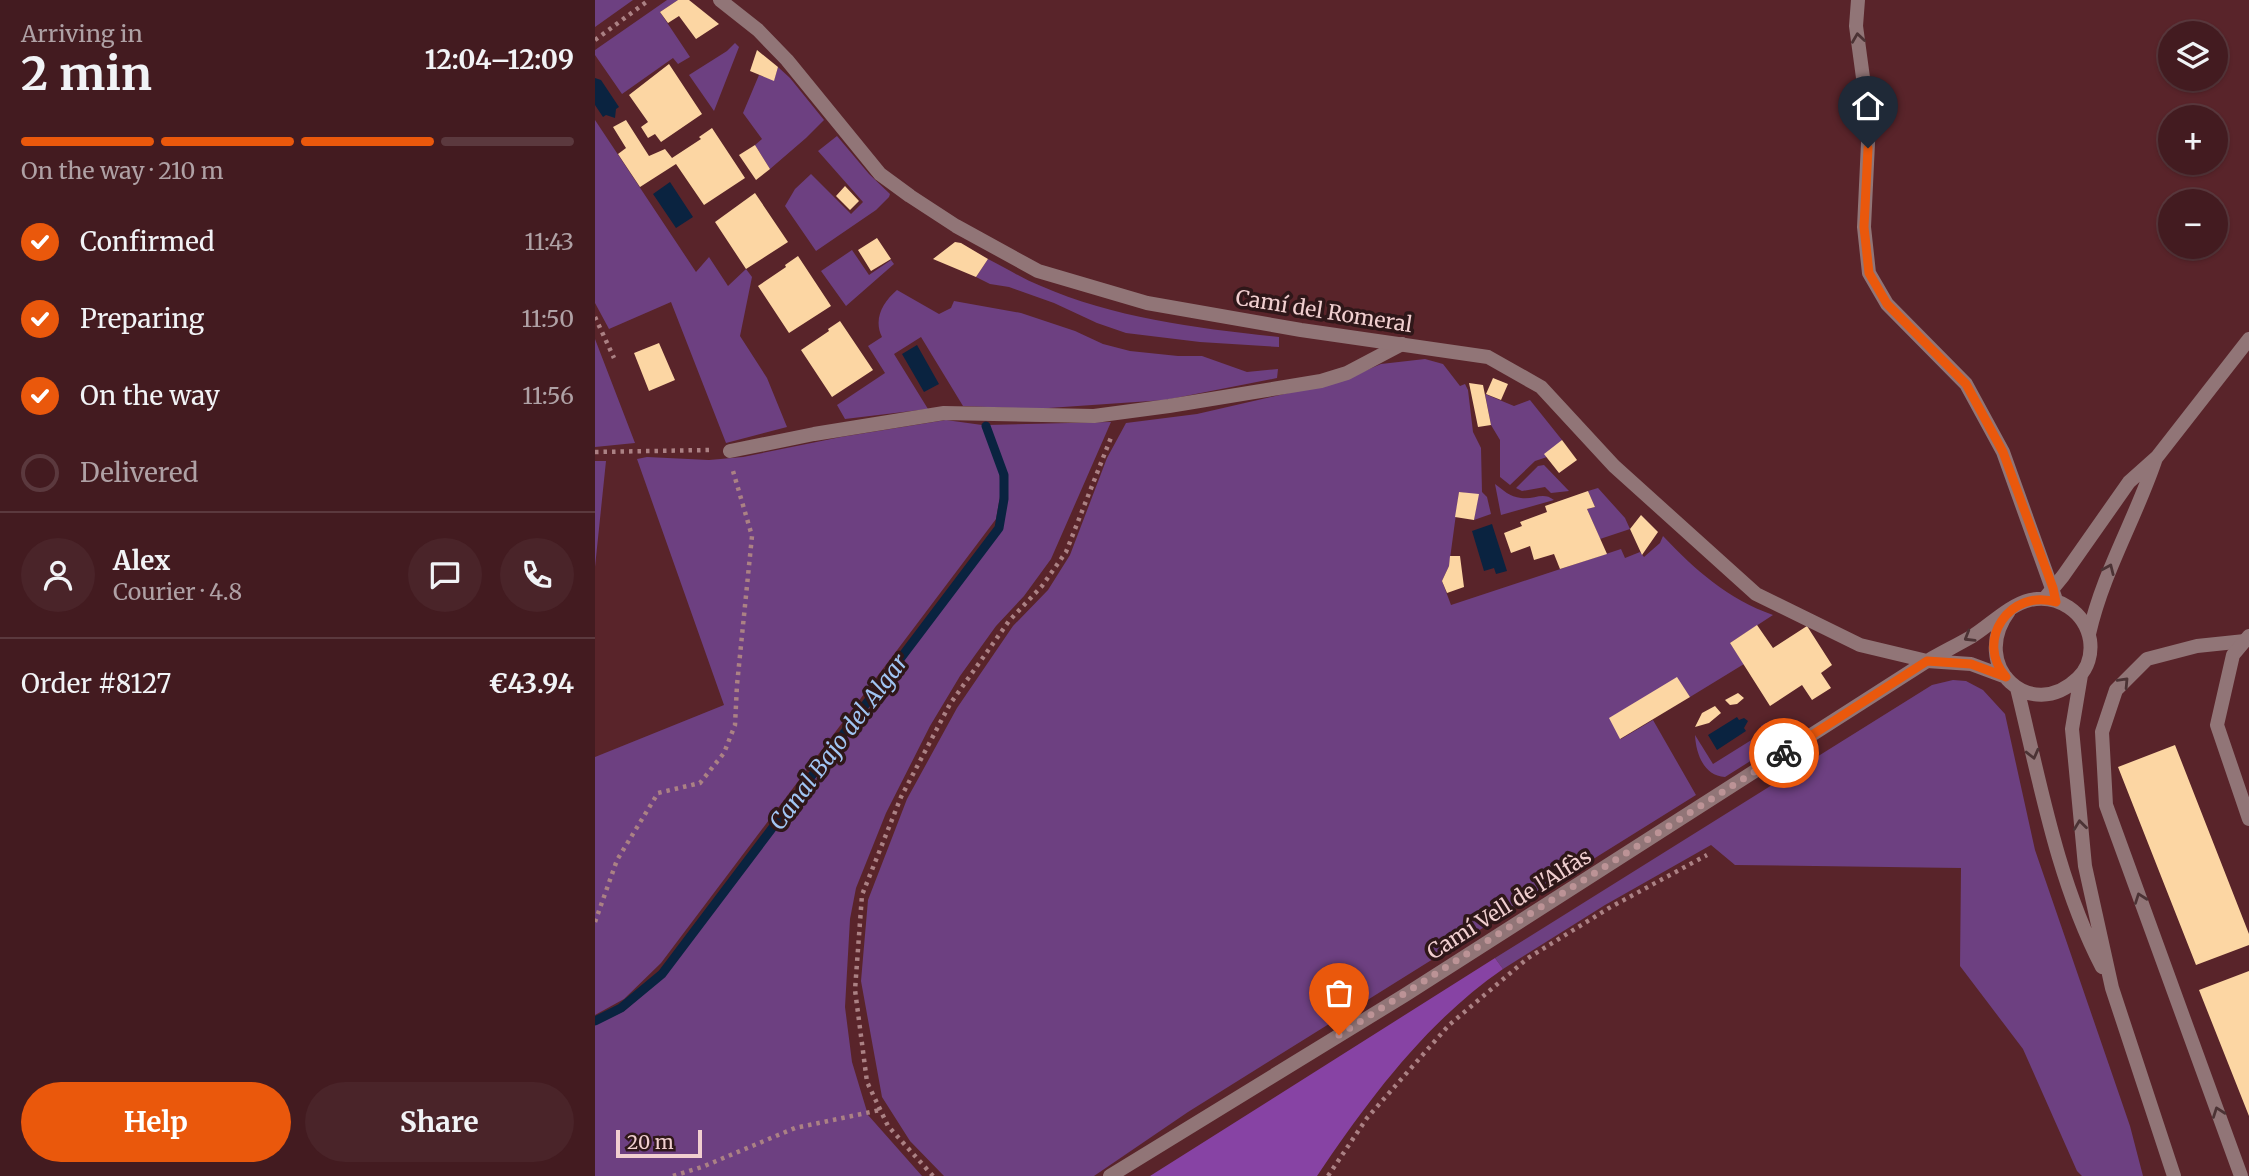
<!DOCTYPE html>
<html lang="en">
<head>
<meta charset="utf-8">
<style>
  body { margin:0; font-family:Merriweather,serif; background:#4a2429; color:#f1f3f6; height:100vh; display:flex; flex-direction:column; font-size:26px; white-space:nowrap }
  * { box-sizing:border-box; margin:0 }
  p { font-size:23px; color:#afa1a5 }
  .icon { flex:none; width:38px; height:38px; fill:none; stroke:currentColor; stroke-width:2; stroke-linecap:round; stroke-linejoin:round }
  .map { position:relative; flex:1; overflow:hidden }
  .side { display:flex; flex-direction:column; background:#431b20; width:595px }
  .side>* { flex:none }
  .fabs { position:absolute; left:1563px; top:21px; display:grid; gap:14px }
  .fabs a { display:grid; place-items:center; width:70px; height:70px; border-radius:50%; background:#431b20; box-shadow:0 2px 5px #0004,0 0 0 2px #5b393e; font-size:35px }
  .scale { position:absolute; left:21px; bottom:18px; width:86px; box-sizing:border-box; padding-left:7px; border:4px solid #f1cfd0; border-top:0; font-size:19px; line-height:24px; white-space:nowrap; color:#f1cfd0; -webkit-text-stroke:5px #2f1719; paint-order:stroke }
  .pin { position:absolute; display:grid; place-items:center; width:60px; height:60px; color:#fff; margin:-72px -30px; border-radius:50% 50% 50% 0; rotate:-45deg; box-shadow:0 0 7px #0007 }
  .pin .icon { rotate:45deg }
  .courier { position:absolute; display:grid; place-items:center; width:70px; height:70px; margin:-35px; border:5px solid #ea580c; border-radius:50%; background:#fff; color:#222; box-shadow:0 2px 9px #0007 }
  .head em { font-style:normal; font-weight:700 }
  .head div { display:flex; flex-direction:column-reverse }
  .head { display:flex; align-items:center; justify-content:space-between; height:119px; padding:0 21px }
  h1 { font-size:46px; font-weight:700; line-height:52px }
  .bar { display:grid; grid-template-columns:repeat(4,1fr); gap:10px 7px; align-content:center; height:84px; padding:0 21px }
  .bar i { height:9px; border-radius:5px; background:#5b393e }
  .bar .current { background:#ea580c }
  .bar p { grid-column:span 4 }
  .line { display:flex; align-items:center; gap:18px; padding:0 21px; border-top:2px solid #5b393e }
  .line div { flex:1 }
  .round { display:grid; place-items:center; flex:none; width:74px; height:74px; border-radius:37px; background:#4a2429 }
  ol { padding:0 21px; list-style:none }
  li { display:flex; align-items:center; gap:21px; height:77px }
  li p { margin-inline-start:auto }
  li .icon { padding:7px; border-radius:50%; background:#ea580c; color:#fff; stroke-width:4 }
  li:last-child { color:#afa1a5 }
  li i { width:38px; height:38px; border:4px solid #5b393e; border-radius:50% }
  .primary-button { display:flex; gap:14px; margin-top:auto; padding:14px 21px }
  .primary-button a { flex:1; height:80px; border-radius:42px; background:#ea580c; color:#fff; font-size:28px; font-weight:700; line-height:80px; text-align:center }
  .primary-button a+a { background:#4a2429; color:#f1f3f6 }
  main { display:flex; flex:1; min-height:0 }
  .map>svg:first-child { display:block }
  .green { fill:#6d4081 }
  .forest { fill:#8743a4 }
  .water { fill:#0a2340 }
  .lines { fill:none; stroke-linecap:round; stroke-linejoin:round }
  .stream { stroke:#0a2340; stroke-width:9 }
  .building { fill:#fcd6a3 }
  .path { stroke:#ab8184; stroke-width:4.5; stroke-dasharray:3.5 5; stroke-linecap:butt }
  .service { stroke:#917577; stroke-width:14 }
  .minor { stroke:#917577; stroke-width:14 }
  .tertiary { stroke:#917577; stroke-width:14 }
  .oneway { stroke:#4c3335 }
  .done { stroke:#bc9396; stroke-width:7; stroke-dasharray:0 12.6 }
  .route { stroke:#ea580c; stroke-width:9 }
  .labels { text-anchor:middle; dominant-baseline:central; stroke-width:7; stroke-linejoin:round; paint-order:stroke }
  .street-label { font-size:21px; fill:#f1cfd0; stroke:#2f1719 }
  .water-label { font-size:23px; font-style:italic; fill:#a1c5f3; stroke:#2f1719 }
</style>
</head>
<body>
<main>
<section class="side">
<div class="head"><div><h1>2 min</h1><p>Arriving in</p></div><em>12:04–12:09</em></div>
<div class="bar"><i class="current"></i><i class="current"></i><i class="current"></i><i></i><p>On the way · 210 m</p></div>
<ol>
<li><svg class="icon" aria-label="check" viewBox="0 0 24 24"><path d="M5 12l5 5 9-10"/></svg>Confirmed<p>11:43</p></li>
<li><svg class="icon" aria-label="check" viewBox="0 0 24 24"><path d="M5 12l5 5 9-10"/></svg>Preparing<p>11:50</p></li>
<li><svg class="icon" aria-label="check" viewBox="0 0 24 24"><path d="M5 12l5 5 9-10"/></svg>On the way<p>11:56</p></li>
<li><i></i>Delivered</li>
</ol>
<div class="line" style="height:126px"><a class="round"><svg class="icon" aria-label="person" viewBox="0 0 24 24"><circle cx="12" cy="8" r="4"/><path d="M4 21q1-7 8-7t8 7"/></svg></a><div><b>Alex</b><p>Courier · 4.8</p></div><a class="round"><svg class="icon" aria-label="chat" viewBox="0 0 24 24"><path d="M4 5h16v11H9l-5 4z"/></svg></a><a class="round"><svg class="icon" aria-label="phone" viewBox="0 0 24 24"><path d="M5 4h4l2 5-3 2q2 4 5 5l2-3 5 2v4C11 20 4 13 5 4z"/></svg></a></div>
<div class="line" style="height:91px"><div>Order #8127</div><b>€43.94</b></div>
<div class="primary-button"><a>Help</a><a>Share</a></div>
</section>
<div class="map">
<svg width="1654" height="1176" viewBox="0 0 1654 1176">
  <rect width="100%" height="100%" fill="#59242a"/>
  <path class="green" d="M 0,0 L 38,0 L 0,27 Z
    M 72,0 L 83,0 L 65,12 L 95,57 L 83,64 L 78,58 L 27,94 L 0,55 L 0,50 Z
    M 140,43 L 144,47 L 119,111 L 94,75 L 132,51 Z
    M 183,67 L 195,78 L 229,120 L 211,138 L 175,169 L 160,145 L 167,139 L 148,113 L 164,75 L 179,80 Z
    M 0,120 L 101,272 L 114,257 L 133,286 L 151,269 L 157,277 L 145,336 L 172,378 L 192,427 L 131,443 L 76,302 L 14,329 L 0,303 Z
    M 242,136 L 274,174 L 295,194 L 294,197 L 281,210 L 221,251 L 190,206 L 200,189 L 216,174 L 256,214 L 268,202 L 223,151 Z
    M 257,250 L 274,275 L 296,260 L 299,264 L 251,306 L 226,271 Z
    M 393,259 C 411,268 428,279 446,286 C 518,318 607,329 684,337 L 684,347 L 605,342 L 531,333 L 502,323 L 459,303 L 414,287 L 395,284 L 381,277 Z
    M 302,290 L 344,314 L 356,308 L 359,301 L 426,313 L 480,331 L 508,344 L 535,351 L 583,356 L 607,356 L 652,372 L 683,369 L 682,378 L 570,400 L 439,409 L 368,406 L 326,337 L 299,354 L 333,409 L 250,419 L 242,405 L 290,373 L 273,346 L 287,337 C 278,319 288,302 302,290 Z
    M 0,339 L 40,443 L 0,447 Z
    M 830,359 L 848,364 L 865,386 L 870,384 L 873,390 L 878,432 L 886,448 L 887,492 L 892,497 L 896,514 L 879,520 L 883,495 L 864,492 L 854,566 L 847,581 L 856,605 L 1026,549 L 1030,558 L 1045,552 L 1049,557 L 1065,543 L 1068,536 C 1100,570 1133,599 1178,615 L 1135,643 L 1149,664 L 1095,697 L 1082,678 L 1015,718 L 1026,739 L 1058,720 L 1101,795 L 593,1112 L 499,1176 L 349,1176 L 315,1141 L 287,1097 L 266,981 L 273,900 L 312,799 L 362,708 L 418,626 L 453,590 L 475,555 L 512,458 L 531,423 L 602,414 L 746,381 L 786,364 Z
    M 890,394 L 919,406 L 935,400 L 967,440 L 952,457 L 940,461 L 915,485 L 905,477 L 905,440 L 896,425 Z
    M 351,420 L 387,425 L 404,470 L 406,491 L 401,519 L 66,963 L 29,999 L 0,1015 L 0,757 L 129,705 L 42,459 L 52,457 L 114,460 L 148,457 L 246,437 Z
    M 516,422 L 456,559 L 429,596 L 401,626 L 365,676 L 335,726 L 291,813 L 261,888 L 255,919 L 250,1007 L 257,1062 L 273,1115 L 327,1176 L 0,1176 L 0,1025 L 29,1011 L 70,976 L 406,528 L 410,475 L 392,425 Z
    M 0,461 L 11,461 L 0,567 Z
    M 949,465 L 974,491 L 956,493 L 950,487 L 927,491 L 921,488 L 943,466 Z
    M 900,484 C 908,490 915,497 926,498 C 939,500 948,491 959,500 L 906,515 Z
    M 1003,488 L 1030,518 L 1035,529 L 1005,539 L 992,509 L 1000,507 L 993,491 Z
    M 1358,680 L 1371,681 L 1388,690 L 1410,714 L 1440,850 L 1535,1126 L 1548,1176 L 1487,1176 L 1482,1171 L 1428,1049 L 1365,966 L 1366,868 L 1140,865 L 1116,845 L 1010,905 L 908,969 L 900,958 L 1337,685 Z
    M 1171,723 L 1184,743 L 1130,777 C 1109,776 1101,754 1100,735 L 1118,764 L 1166,734 L 1166,726 Z"/>
  <path class="forest" d="M 900,958 L 908,969 C 831,1022 774,1099 722,1176 L 555,1176 Z"/>
  <path class="water" d="M 0,78 L 6,80 L 24,107 L 21,109 L 20,118 L 11,115 L 8,117 L 0,105 Z
    M 75,182 L 98,217 L 81,228 L 58,194 Z
    M 322,345 L 344,384 L 329,392 L 307,354 Z
    M 897,524 L 912,571 L 901,574 L 899,568 L 889,571 L 877,531 Z
    M 1142,717 L 1144,720 L 1149,718 L 1153,721 L 1149,728 L 1151,731 L 1122,750 L 1113,735 Z"/>
  <g class="lines">
    <path class="stream" d="M 0,1021 L 26,1008 L 67,974 L 404,528 L 409,499 L 409,475 L 391,426"/>
  </g>
  <path class="building" d="M 83,0 L 94,0 L 124,24 L 101,39 L 84,16 L 73,23 L 65,12 Z
    M 162,50 L 183,67 L 179,81 L 155,71 Z
    M 74,64 L 107,114 L 66,142 L 60,134 L 53,138 L 46,127 L 53,122 L 34,95 Z
    M 31,120 L 54,156 L 70,149 L 77,158 L 106,139 L 104,137 L 117,128 L 150,178 L 109,205 L 81,164 L 45,187 L 23,154 L 31,148 L 18,127 Z
    M 160,145 L 175,169 L 161,180 L 144,155 Z
    M 250,186 L 264,201 L 255,210 L 241,196 Z
    M 160,193 L 193,242 L 151,269 L 120,222 Z
    M 282,238 L 296,259 L 276,271 L 263,250 Z
    M 360,242 L 366,243 L 393,259 L 381,277 L 338,259 Z
    M 203,256 L 236,306 L 194,333 L 163,286 L 191,267 L 190,265 Z
    M 245,321 L 278,370 L 237,397 L 206,350 L 234,331 L 233,329 Z
    M 64,343 L 80,380 L 54,391 L 39,353 Z
    M 898,378 L 913,384 L 906,400 L 891,394 Z
    M 874,383 L 888,385 L 896,425 L 883,427 Z
    M 967,440 L 982,460 L 964,473 L 949,454 Z
    M 993,491 L 1000,507 L 992,509 L 1012,554 L 965,569 L 959,554 L 939,560 L 935,546 L 916,553 L 909,533 L 927,526 L 925,522 L 952,512 L 950,506 Z
    M 864,492 L 884,494 L 879,520 L 860,517 Z
    M 1046,515 L 1063,532 L 1047,555 L 1035,529 Z
    M 855,556 L 865,556 L 869,587 L 852,593 L 847,581 L 854,566 Z
    M 1162,625 L 1178,648 L 1212,626 L 1237,665 L 1226,673 L 1236,688 L 1217,700 L 1207,685 L 1175,706 L 1135,643 Z
    M 1082,677 L 1095,697 L 1025,739 L 1014,718 Z
    M 1143,693 L 1149,698 L 1142,704 L 1135,705 L 1130,700 Z
    M 1120,706 L 1126,713 L 1114,723 L 1100,727 L 1107,713 Z
    M 1580,745 L 1654,934 L 1654,945 L 1601,965 L 1523,767 Z
    M 1654,971 L 1654,1116 L 1604,990 Z"/>
  <g class="lines">
    <path class="path" d="M 0,40 L 54,0
      M 0,317 L 19,358
      M 0,452 L 115,450
      M 0,922 L 22,860 L 63,793 L 105,783 L 129,753 L 140,725 L 142,685 L 157,536 L 138,471
      M 78,1176 L 107,1167 L 200,1128 L 285,1110
      M 338,1176 L 293,1126 L 272,1082 L 260,990 L 267,895 L 306,797 L 355,704 L 414,621 L 447,586 L 471,552 L 517,435
      M 733,1176 L 772,1118 L 854,1025 L 933,958 L 1014,908 L 1112,855"/>
    <path class="service" d="M 135,451 L 219,434 L 349,413 L 499,416 L 574,406 L 726,381 L 752,373 L 807,344
      M 1646,1176 L 1511,805 L 1507,732 L 1521,690 L 1552,659 L 1602,646 L 1650,641"/>
    <path class="minor" d="M 1263,0 L 1261,26 L 1274,122 L 1269,227 L 1274,273 L 1292,304 L 1371,384 L 1408,452 L 1460,597
      M 1654,636 L 1638,655 L 1622,725 L 1654,819
      M 515,1176 L 810,995 L 1332,661"/>
    <path class="tertiary" d="M 125,0 L 163,30 L 192,60 L 285,174 L 315,196 L 361,226 L 443,271 L 552,303 L 706,330 L 893,357 L 946,387 L 1019,466 L 1161,594 L 1265,645 L 1332,661 L 1376,664 L 1411,677
      M 1450,598 L 1468,576 L 1534,482 L 1562,457 L 1654,339
      M 1494,634 C 1508,572 1541,518 1561,458
      M 1334,660 C 1348,652 1362,645 1376,637 C 1394,626 1414,605 1435,600 C 1463,594 1490,612 1495,640 C 1497,654 1493,668 1483,678 C 1436,724 1373,666 1414,611
      M 1486,675 L 1477,729 L 1490,866 L 1517,988 L 1579,1176
      M 1422,688 C 1445,782 1462,880 1507,967"/>
  </g>
  <defs><path id="oneway-chevron" d="M-2-3.5L2.5 0L-2 3.5" fill="none" stroke-width="1.6" stroke-linecap="round" stroke-linejoin="round" transform="scale(1.75)"/></defs>
  <g class="oneway">
    <use href="#oneway-chevron" transform="translate(1263 38) rotate(-98)"/>
    <use href="#oneway-chevron" transform="translate(1514 569) rotate(-66)"/>
    <use href="#oneway-chevron" transform="translate(1374 637) rotate(149)"/>
    <use href="#oneway-chevron" transform="translate(1529 682) rotate(-47)"/>
    <use href="#oneway-chevron" transform="translate(1438 754) rotate(76)"/>
    <use href="#oneway-chevron" transform="translate(1485 825) rotate(-97)"/>
    <use href="#oneway-chevron" transform="translate(1545 898) rotate(-110)"/>
    <use href="#oneway-chevron" transform="translate(1623 1112) rotate(-110)"/>
  </g>
  <g class="lines">
    <path class="done" d="M 744,1035 L 1189,753"/>
    <path class="route" d="M 1189,753 L 1332,661 L 1376,664 L 1411,677 C 1379,641 1415,588 1461,602 L 1458,588 L 1408,452 L 1371,384 L 1292,304 L 1274,273 L 1269,227 L 1273,148"/>
  </g>
  <g class="labels">
    <g class="street-label">
      <text transform="translate(729 311) rotate(9)">Camí del Romeral</text>
      <text transform="translate(914 904) rotate(-32)">Camí Vell de l'Alfàs</text>
    </g>
    <g class="water-label">
      <text transform="translate(243 742) rotate(-53)">Canal Bajo del Algar</text>
    </g>
  </g>
</svg>
<div class="fabs">
<a><svg class="icon" aria-label="layers" viewBox="0 0 24 24"><path d="M12 4l9 5-9 5-9-5zM3 14l9 5 9-5"/></svg></a>
<a>+</a>
<a>−</a>
</div>
<div class="scale">20 m</div>
<div class="pin" style="left:744px;top:1035px;background:#ea580c"><svg class="icon" aria-label="bag" viewBox="0 0 24 24"><path d="M5 8h14l-1 12H6zM9 8a3 3 0 0 1 6 0"/></svg></div>
<div class="pin" style="left:1273px;top:148px;background:#1f2937"><svg class="icon" aria-label="home" viewBox="0 0 24 24"><path d="M3 11l9-7 9 7M6 9v11h12V9"/></svg></div>
<div class="courier" style="left:1189px;top:753px"><svg class="icon" aria-label="bike" viewBox="0 0 24 24"><circle cx="6" cy="16" r="4"/><circle cx="18" cy="16" r="4"/><path d="M6 16l4-8h5l3 8M10 8l3 8H6M13 5h3"/></svg></div>
</div>
</main>
</body>
</html>
